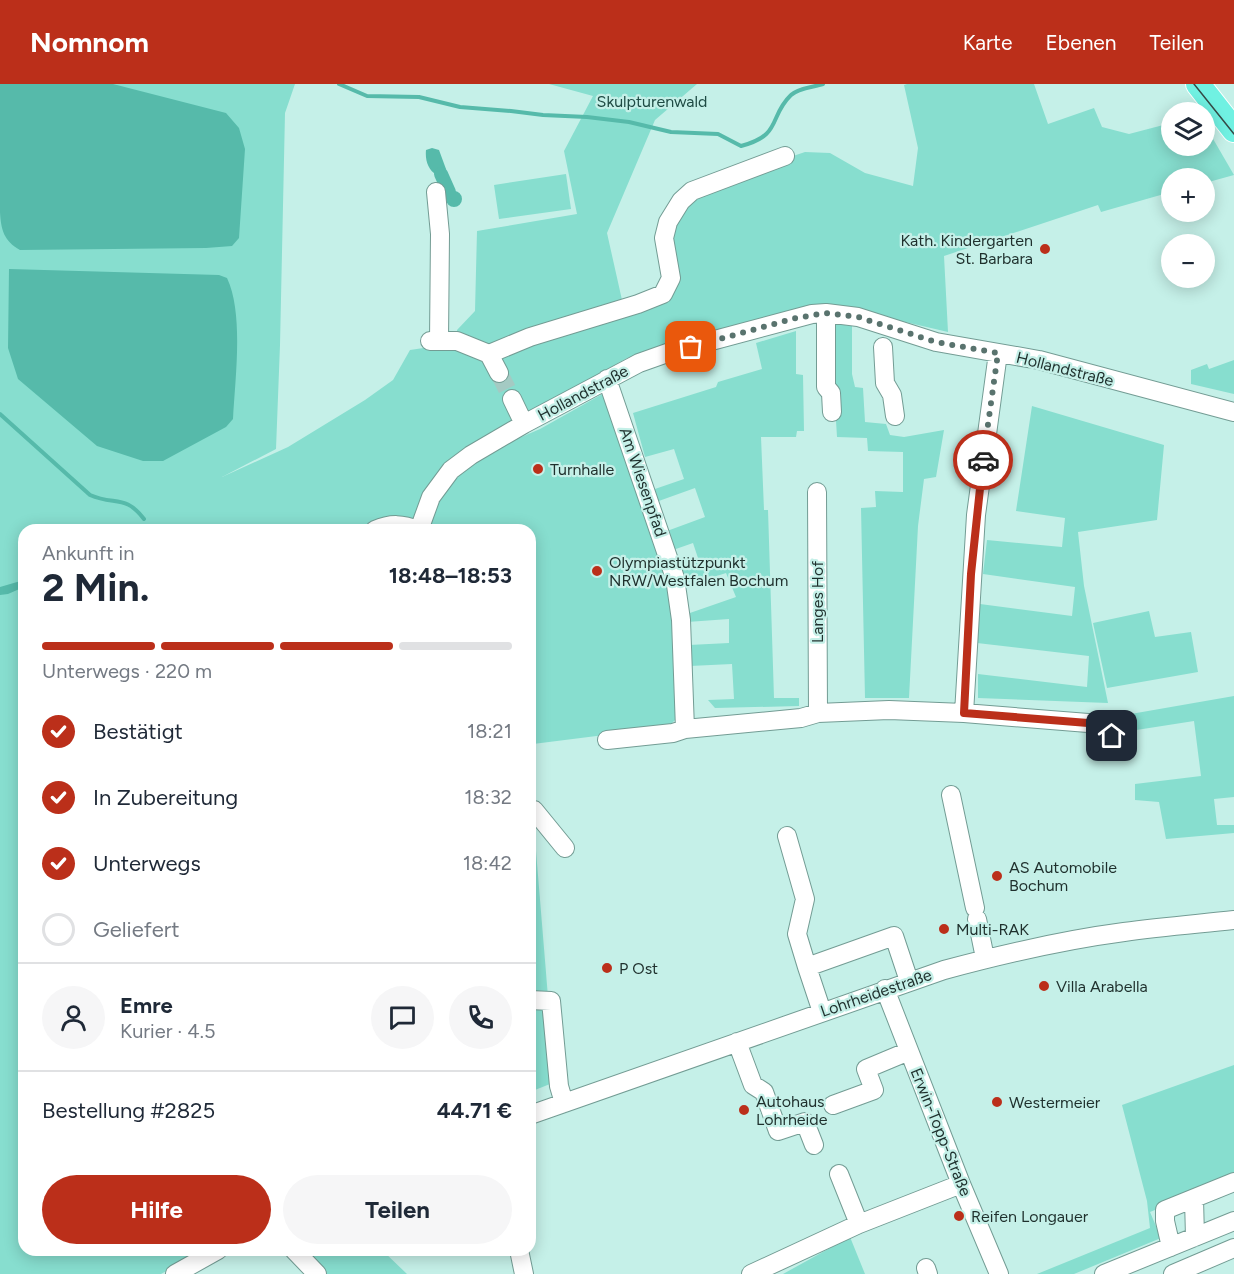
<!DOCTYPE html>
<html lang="de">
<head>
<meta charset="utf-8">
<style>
  body { margin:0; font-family:Figtree,sans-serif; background:#f6f6f7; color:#1f2937; height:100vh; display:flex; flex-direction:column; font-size:22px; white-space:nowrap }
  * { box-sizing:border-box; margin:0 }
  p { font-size:20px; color:#747a83 }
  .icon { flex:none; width:33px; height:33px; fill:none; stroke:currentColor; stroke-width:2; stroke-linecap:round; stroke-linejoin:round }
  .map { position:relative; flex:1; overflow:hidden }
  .sheet { position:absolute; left:18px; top:440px; width:518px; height:732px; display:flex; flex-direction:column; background:#fff; border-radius:18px; box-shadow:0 3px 15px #0003 }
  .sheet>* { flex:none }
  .fabs { position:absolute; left:1161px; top:18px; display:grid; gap:12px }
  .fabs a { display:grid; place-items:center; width:54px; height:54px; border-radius:50%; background:#fff; box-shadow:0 3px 15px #0003; font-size:30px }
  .pin { position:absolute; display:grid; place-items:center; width:51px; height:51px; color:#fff; margin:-26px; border-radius:12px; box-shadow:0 3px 9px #0006 }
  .courier { position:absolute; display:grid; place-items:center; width:60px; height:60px; margin:-30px; border:4px solid #bb2f1a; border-radius:50%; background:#fff; color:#222; box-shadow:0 2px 8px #0007 }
  .overview em { font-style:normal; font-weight:700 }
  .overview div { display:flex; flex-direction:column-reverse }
  .overview { display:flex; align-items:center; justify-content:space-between; height:102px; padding:0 24px }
  h1 { font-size:39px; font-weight:700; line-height:45px }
  .bar { display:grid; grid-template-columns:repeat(4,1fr); gap:9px 6px; align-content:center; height:72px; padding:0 24px }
  .bar i { height:8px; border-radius:4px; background:#e0e1e3 }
  .bar .active { background:#bb2f1a }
  .bar p { grid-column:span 4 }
  .line { display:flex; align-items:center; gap:15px; padding:0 24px; border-top:2px solid #e0e1e3 }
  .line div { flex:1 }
  .round { display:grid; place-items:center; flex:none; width:63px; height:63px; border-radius:32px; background:#f6f6f7 }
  ol { padding:0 24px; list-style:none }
  li { display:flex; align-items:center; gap:18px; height:66px }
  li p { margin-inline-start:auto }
  li .icon { padding:6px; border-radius:50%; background:#bb2f1a; color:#fff; stroke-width:4 }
  li:last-child { color:#747a83 }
  li i { width:33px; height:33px; border:3px solid #e0e1e3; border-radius:50% }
  .action { display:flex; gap:12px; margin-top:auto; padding:12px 24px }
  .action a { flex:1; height:69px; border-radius:36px; background:#bb2f1a; color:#fff; font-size:24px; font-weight:700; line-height:69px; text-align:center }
  .action a+a { background:#f6f6f7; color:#1f2937 }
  header { display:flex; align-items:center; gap:36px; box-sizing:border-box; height:84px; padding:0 30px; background:#bb2f1a; color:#fff }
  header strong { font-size:28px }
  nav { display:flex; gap:33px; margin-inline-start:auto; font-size:21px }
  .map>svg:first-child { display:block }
  .green { fill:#87decf }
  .water { fill:#56baaa }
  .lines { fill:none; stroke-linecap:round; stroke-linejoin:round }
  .stream { stroke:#56baaa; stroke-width:4 }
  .canal { stroke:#56baaa; stroke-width:14 }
  .minor-tunnel { stroke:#a4cac3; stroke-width:18; stroke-dasharray:18 9; stroke-linecap:butt }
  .minor-casing { stroke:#739c94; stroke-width:20 }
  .major-casing { stroke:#fff; stroke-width:26 }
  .minor { stroke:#fff; stroke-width:18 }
  .major { stroke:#70f1e2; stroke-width:24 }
  .tram { stroke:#364b47; stroke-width:1.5 }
  .done { stroke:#59736e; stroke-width:6; stroke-dasharray:0 10.8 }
  .route { stroke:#bb2f1a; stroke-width:8 }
  .poi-dot { fill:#bb2f1a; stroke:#c5f0e8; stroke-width:2 }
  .labels { text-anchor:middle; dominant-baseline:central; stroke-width:4.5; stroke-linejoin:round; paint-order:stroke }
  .park-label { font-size:16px; fill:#1f4b44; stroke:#c5f0e8 }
  .poi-label { font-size:16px; fill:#1f302d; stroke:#c5f0e8; text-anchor:start }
  .street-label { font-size:16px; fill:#1f302d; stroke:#c5f0e8 }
</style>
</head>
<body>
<header>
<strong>Nomnom</strong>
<nav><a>Karte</a><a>Ebenen</a><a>Teilen</a></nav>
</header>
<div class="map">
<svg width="1234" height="1190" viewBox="0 0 1234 1190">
  <rect width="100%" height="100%" fill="#c5f0e8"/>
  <path class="green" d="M 0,0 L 295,0 L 285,29 L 280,261 L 276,365 L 222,393 L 288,363 L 365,316 L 393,296 L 410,266 L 457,259 L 457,246 L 475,227 L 477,147 L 577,130 L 564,67 L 593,12 L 549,0 L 697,0 L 655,36 L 607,149 L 622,216 L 670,213 L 661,155 L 692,106 L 805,68 L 830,69 L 865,89 L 913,102 L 918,64 L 904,1 L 907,0 L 1034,0 L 1048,40 L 1094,24 L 1102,43 L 1129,50 L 1171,39 L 1172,62 L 1204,62 L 1205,41 L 1234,91 L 1205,99 L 1204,94 L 1172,94 L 1171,108 L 1101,128 L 1098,121 L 944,172 L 948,248 L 858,227 L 811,224 L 627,274 L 504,344 L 470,369 L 416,445 L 24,446 L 24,1166 L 204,1166 L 161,1190 L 0,1190 Z
    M 566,90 L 571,125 L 499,135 L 494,101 Z
    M 830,239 L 852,242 L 852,290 L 855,303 L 863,304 L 865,338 L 886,340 L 890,351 L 904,353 L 944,346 L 936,393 L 924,395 L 918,442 L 909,614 L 865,614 L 861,424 L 876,423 L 875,407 L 903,408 L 903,368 L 868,367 L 867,354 L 837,353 Z
    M 796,247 L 796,290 L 803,291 L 804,347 L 797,347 L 796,353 L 761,353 L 764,426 L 768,426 L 774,614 L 799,614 L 799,622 L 715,624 L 708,616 L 734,615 L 732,580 L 690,582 L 689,561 L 729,559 L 729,535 L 687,538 L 687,530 L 736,513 L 726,489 L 683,503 L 678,482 L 698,474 L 693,459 L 673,466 L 667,447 L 705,433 L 695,404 L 656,418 L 652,406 L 684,395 L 674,365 L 645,373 L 633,329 L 716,303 L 718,298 L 762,285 L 756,259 Z
    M 1234,276 L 1234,310 L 1191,300 L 1191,286 L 1207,280 L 1209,285 Z
    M 606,308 L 667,496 L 673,542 L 677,634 L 668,643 L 533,660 L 530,654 L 530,446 L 423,446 L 434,414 L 473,374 L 540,345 Z
    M 1032,322 L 1164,361 L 1157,436 L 1078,448 L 1084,502 L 1108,619 L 978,614 L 978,590 L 1087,603 L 1089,572 L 977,559 L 980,520 L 1072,532 L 1075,503 L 983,490 L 987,456 L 1062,463 L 1065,434 L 1016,427 Z
    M 1149,527 L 1155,553 L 1191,548 L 1198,588 L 1107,604 L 1093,539 Z
    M 1234,612 L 1234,713 L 1214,715 L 1217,741 L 1234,741 L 1234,749 L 1166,755 L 1159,718 L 1135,716 L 1135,700 L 1201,692 L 1194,637 L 1130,647 L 1125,631 Z
    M 530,694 L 555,998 L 530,1008 Z
    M 1234,981 L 1234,1094 L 1150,1128 L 1161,1154 L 1074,1190 L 1037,1190 L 1150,1144 L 1147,1117 L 1122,1021 Z
    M 850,1153 L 865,1190 L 783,1190 Z
    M 302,1166 L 382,1166 L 407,1190 L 325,1190 Z"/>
  <path class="water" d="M 0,0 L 113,0 L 226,29 L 239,44 L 245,65 L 239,154 L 232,162 L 206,164 L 20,166 C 4,157 1,146 0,128 Z
    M 432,64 L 439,66 L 446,85 L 443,89 L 437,91 C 428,86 425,76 426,66 Z
    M446 115a8 8 0 1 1 16 0a8 8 0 1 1-16 0Z
    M 9,185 L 219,191 L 227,194 C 244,230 235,295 233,335 L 226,343 L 163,377 L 143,377 L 97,362 L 18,295 L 8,264 Z
    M 24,496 L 24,503 L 8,510 L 0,511 L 0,503 Z"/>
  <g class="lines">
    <path class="stream" d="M 339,0 L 367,12 L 419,13 L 460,23 L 511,27 L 543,31 L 587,33 L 629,38 L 671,48 L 718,50 L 741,62 C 783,51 768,33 791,11 C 798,4 814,3 823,0
      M 0,330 L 90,411 C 115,422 125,410 144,435"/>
    <path class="canal" d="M 441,90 L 449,108"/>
    <path class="minor-tunnel" d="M 499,289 L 512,315"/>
    <g class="minor-casing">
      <path id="minor" d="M 436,108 L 440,150 L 439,257
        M 826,229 L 826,303 L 831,309 L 832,328
        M 430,257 L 457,257 L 489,270 L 499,289
        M 883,263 L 885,299 L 892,311 L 895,332
        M 489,270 L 530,253 L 638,220 L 663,210 L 671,194 L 664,154 L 668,138 L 681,117 L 692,107 L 785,72
        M 607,295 L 675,494 L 681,536 L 685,645
        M 512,315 L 524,340
        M 817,408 L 818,629
        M 375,446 C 391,439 403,440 418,446
        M 419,446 L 431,413 L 451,386 L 471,371 L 524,340 L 639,279 L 670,268 L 812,230 L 826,229 L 858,233 L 936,258 L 1039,276 L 1234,328
        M 964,629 L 976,431 L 998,269
        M 607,656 L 673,649 L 685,645 L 801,634 L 818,629 L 889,626 L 964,629 L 1088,639 L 1112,652
        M 951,711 L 975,824
        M 534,726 L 565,764
        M 787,752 L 805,815 L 797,850 L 807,883
        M 977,835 L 985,874
        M 885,905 L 961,1100 L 999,1190
        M 530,916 L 551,917 L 559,1002 L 564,1019
        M 822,928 L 807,883 L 894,852 L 909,897
        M 737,958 L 753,1001 L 764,1008 L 778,1047 L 805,1038 L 814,1061
        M 833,1021 L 874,1006 L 866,985 L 909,967
        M 530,1031 L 944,886 C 1003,870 1063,856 1124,848 C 1161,843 1197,840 1234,836
        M 839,1090 L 859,1140 L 961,1100
        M 1194,1115 L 1195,1153
        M 1171,1163 L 1165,1137 L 1165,1126 L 1234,1098
        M 294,1166 L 317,1190
        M 519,1166 L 524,1190
        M 926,1184 L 928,1190
        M 175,1190 L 218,1166
        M 751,1190 L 859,1140
        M 1104,1190 L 1234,1137
        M 1173,1190 L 1234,1164"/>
    </g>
    <g class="major-casing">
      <path id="major" d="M 1198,0 L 1234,46"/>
    </g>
    <use href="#minor" class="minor"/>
    <use href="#major" class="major"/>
    <path class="tram" d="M 1194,0 L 1234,50"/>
  </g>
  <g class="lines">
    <path class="done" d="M 691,263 L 796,234 L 826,229 L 858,233 L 936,258 L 998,269 L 983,376"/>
    <path class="route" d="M 983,376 L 971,490 L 964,629 L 1088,639 L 1112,652"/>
  </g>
  <g class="poi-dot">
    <circle cx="1045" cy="165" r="6"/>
    <circle cx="538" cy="385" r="6"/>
    <circle cx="597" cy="487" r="6"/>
    <circle cx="997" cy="792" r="6"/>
    <circle cx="944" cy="845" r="6"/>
    <circle cx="607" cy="884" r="6"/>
    <circle cx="1044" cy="902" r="6"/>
    <circle cx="997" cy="1018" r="6"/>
    <circle cx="744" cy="1026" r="6"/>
    <circle cx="959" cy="1132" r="6"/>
  </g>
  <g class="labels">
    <g class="park-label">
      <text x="652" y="17">Skulpturenwald</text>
    </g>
    <g class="poi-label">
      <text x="1033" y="156" text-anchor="end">Kath. Kindergarten<tspan x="1033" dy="18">St. Barbara</tspan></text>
      <text x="550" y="385">Turnhalle</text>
      <text x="609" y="478">Olympiastützpunkt<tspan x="609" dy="18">NRW/Westfalen Bochum</tspan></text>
      <text x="1009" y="783">AS Automobile<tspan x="1009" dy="18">Bochum</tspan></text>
      <text x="956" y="845">Multi-RAK</text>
      <text x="619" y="884">P Ost</text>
      <text x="1056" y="902">Villa Arabella</text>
      <text x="756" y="1017">Autohaus<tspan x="756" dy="18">Lohrheide</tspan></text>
      <text x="1009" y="1018">Westermeier</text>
      <text x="971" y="1132">Reifen Longauer</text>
    </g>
    <g class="street-label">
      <text transform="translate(1065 285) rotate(14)">Hollandstraße</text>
      <text transform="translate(583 309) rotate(-28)">Hollandstraße</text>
      <text transform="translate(643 398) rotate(71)">Am Wiesenpfad</text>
      <text transform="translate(817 518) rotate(-90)">Langes Hof</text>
      <text transform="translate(876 909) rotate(-19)">Lohrheidestraße</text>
      <text transform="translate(941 1048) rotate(68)">Erwin-Topp-Straße</text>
    </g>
  </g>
</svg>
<div class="fabs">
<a><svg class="icon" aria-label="layers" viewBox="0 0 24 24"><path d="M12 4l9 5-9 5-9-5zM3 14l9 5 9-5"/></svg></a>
<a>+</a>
<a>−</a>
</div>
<div class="pin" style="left:691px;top:263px;background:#ea580c"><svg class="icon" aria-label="bag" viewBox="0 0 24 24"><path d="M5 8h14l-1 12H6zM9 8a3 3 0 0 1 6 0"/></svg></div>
<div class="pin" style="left:1112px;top:652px;background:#1f2937"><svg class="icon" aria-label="home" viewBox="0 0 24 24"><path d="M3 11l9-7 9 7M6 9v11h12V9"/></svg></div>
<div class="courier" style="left:983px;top:376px"><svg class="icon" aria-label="car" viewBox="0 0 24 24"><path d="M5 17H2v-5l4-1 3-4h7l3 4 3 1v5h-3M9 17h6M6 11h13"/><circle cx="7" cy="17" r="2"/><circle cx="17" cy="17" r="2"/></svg></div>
<section class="sheet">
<div class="overview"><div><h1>2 Min.</h1><p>Ankunft in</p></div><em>18:48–18:53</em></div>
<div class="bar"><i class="active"></i><i class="active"></i><i class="active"></i><i></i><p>Unterwegs · 220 m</p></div>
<ol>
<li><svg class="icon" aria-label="check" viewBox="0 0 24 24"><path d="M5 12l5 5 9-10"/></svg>Bestätigt<p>18:21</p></li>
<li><svg class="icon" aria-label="check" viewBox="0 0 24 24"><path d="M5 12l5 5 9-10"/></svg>In Zubereitung<p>18:32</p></li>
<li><svg class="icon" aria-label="check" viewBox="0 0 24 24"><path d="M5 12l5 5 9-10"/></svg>Unterwegs<p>18:42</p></li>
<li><i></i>Geliefert</li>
</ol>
<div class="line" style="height:108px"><a class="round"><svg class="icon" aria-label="person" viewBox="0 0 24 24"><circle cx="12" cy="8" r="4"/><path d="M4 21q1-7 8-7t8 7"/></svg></a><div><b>Emre</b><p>Kurier · 4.5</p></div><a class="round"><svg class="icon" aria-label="chat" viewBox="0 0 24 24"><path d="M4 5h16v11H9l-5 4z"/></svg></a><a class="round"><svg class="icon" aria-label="phone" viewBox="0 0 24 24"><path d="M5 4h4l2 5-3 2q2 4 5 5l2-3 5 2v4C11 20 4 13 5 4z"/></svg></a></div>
<div class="line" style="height:78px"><div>Bestellung #2825</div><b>44.71 €</b></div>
<div class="action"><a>Hilfe</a><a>Teilen</a></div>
</section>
</div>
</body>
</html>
